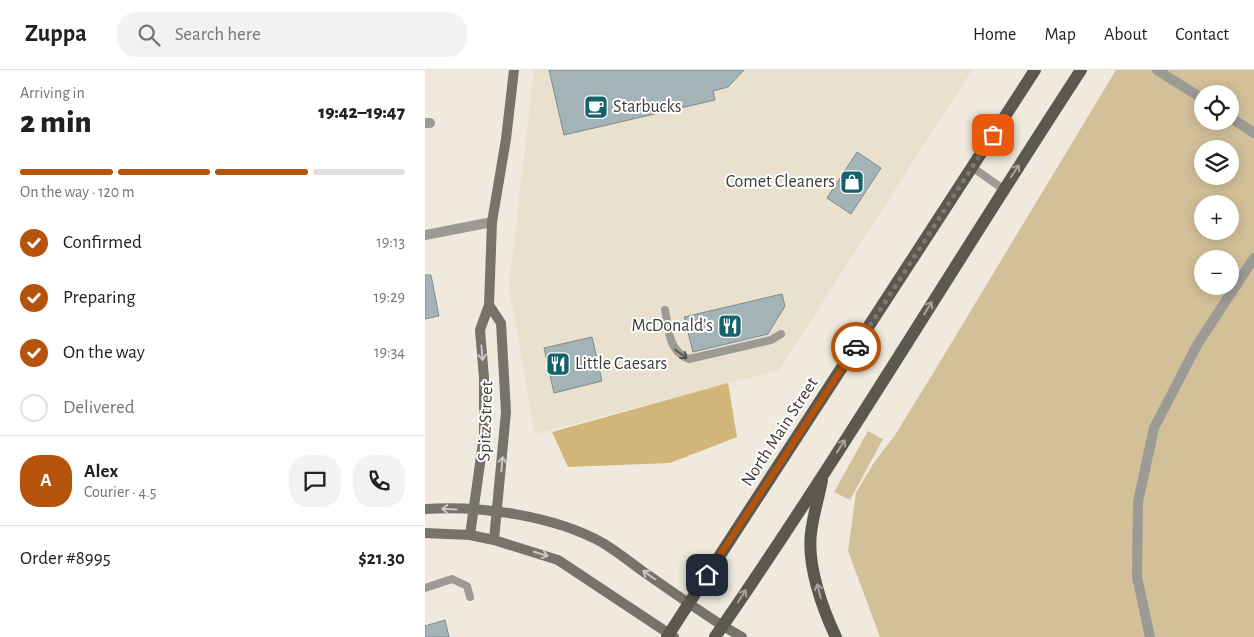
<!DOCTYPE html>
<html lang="en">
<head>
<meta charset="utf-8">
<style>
  body { margin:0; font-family:"Alegreya Sans",sans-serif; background:#f2f2f2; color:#202124; height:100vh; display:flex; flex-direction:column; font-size:19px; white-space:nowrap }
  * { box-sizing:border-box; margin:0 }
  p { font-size:16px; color:#757577 }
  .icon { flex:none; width:28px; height:28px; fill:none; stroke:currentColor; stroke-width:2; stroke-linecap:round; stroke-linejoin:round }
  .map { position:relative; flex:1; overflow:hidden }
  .side { display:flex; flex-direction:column; background:#fff; width:425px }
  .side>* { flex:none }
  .controls { position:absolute; left:769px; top:15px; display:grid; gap:10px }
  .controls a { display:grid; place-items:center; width:45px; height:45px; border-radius:50%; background:#fff; box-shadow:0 2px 12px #0003; font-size:25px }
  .pin { position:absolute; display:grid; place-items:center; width:42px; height:42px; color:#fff; margin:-21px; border-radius:10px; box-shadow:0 2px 8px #0006 }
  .courier { position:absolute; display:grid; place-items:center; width:50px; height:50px; margin:-25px; border:4px solid #b45309; border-radius:50%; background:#fff; color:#222; box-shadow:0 1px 6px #0007 }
  .overview em { font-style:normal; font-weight:800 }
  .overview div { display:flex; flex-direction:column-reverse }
  .overview { display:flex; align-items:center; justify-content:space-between; height:85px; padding:0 20px }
  h1 { font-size:32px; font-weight:800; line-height:38px }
  .bar { display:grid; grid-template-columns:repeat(4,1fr); gap:8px 5px; align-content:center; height:60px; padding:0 20px }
  .bar i { height:6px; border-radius:4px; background:#e0e0e0 }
  .bar .selected { background:#b45309 }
  .bar p { grid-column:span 4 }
  .line { display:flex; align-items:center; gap:12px; padding:0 20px; border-top:1px solid #e0e0e0 }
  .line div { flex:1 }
  .round { display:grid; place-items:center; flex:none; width:52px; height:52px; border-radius:20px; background:#f2f2f2 }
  ol { padding:0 20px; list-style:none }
  li { display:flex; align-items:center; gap:15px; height:55px }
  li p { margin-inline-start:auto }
  li .icon { padding:5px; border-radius:50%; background:#b45309; color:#fff; stroke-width:4 }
  li:last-child { color:#757577 }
  li i { width:28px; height:28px; border:2px solid #e0e0e0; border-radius:50% }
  header { display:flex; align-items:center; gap:30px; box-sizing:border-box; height:70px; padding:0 25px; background:#fff; border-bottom:1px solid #e0e0e0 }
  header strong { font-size:24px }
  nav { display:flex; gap:28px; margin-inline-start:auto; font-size:18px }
  .search { width:350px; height:45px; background:#f2f2f2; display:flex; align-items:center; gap:12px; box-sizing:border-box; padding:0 18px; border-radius:20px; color:#757577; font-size:19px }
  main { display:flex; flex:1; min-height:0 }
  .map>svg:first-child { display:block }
  .built { fill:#e9e0cd }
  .green { fill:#d2c099; fill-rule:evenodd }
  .water { fill:#d2b679 }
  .building { fill:#a4b4b6; stroke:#7d8c8e }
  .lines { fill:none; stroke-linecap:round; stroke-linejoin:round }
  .lane { stroke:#9c9a95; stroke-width:8 }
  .street { stroke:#9c9a95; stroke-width:10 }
  .secondary { stroke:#77736c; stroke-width:10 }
  .primary { stroke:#5c584f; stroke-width:12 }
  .oneway { stroke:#a5a39e }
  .oneway2 { stroke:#c9c7c4 }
  .oneway3 { stroke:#56544e }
  .done { stroke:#7c7971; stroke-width:5; stroke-dasharray:0 9 }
  .route { stroke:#b45309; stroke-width:6 }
  .labels { text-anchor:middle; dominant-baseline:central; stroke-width:4; stroke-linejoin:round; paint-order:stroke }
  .poi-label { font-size:18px; fill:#3e3c37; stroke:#fff; text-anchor:start }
  .street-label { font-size:18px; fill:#3e3c37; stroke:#fff }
</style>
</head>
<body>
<header>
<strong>Zuppa</strong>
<div class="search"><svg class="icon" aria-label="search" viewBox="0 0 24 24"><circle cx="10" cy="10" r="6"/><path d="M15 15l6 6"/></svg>Search here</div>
<nav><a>Home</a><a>Map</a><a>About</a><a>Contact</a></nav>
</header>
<main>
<section class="side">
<div class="overview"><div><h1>2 min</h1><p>Arriving in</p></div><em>19:42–19:47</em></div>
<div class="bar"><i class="selected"></i><i class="selected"></i><i class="selected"></i><i></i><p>On the way · 120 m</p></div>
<ol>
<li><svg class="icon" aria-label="check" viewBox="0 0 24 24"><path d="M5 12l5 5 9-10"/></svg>Confirmed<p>19:13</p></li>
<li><svg class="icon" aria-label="check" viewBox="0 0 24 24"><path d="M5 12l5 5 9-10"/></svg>Preparing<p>19:29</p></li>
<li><svg class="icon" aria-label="check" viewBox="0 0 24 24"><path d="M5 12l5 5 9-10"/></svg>On the way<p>19:34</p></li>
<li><i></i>Delivered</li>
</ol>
<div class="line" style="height:90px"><b class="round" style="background:#b45309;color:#fff">A</b><div><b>Alex</b><p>Courier · 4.5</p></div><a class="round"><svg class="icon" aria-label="chat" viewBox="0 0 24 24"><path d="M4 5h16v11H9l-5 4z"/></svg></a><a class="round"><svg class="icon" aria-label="phone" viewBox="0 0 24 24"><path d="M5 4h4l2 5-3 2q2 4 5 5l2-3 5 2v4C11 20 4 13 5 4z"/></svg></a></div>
<div class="line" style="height:65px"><div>Order #8995</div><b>$21.30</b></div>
</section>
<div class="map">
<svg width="829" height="567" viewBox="0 0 829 567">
  <rect width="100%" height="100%" fill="#f0eade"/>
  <path class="built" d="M 109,0 L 547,0 L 354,300 L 110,364 L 84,216 Z"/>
  <path class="green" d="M 691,0 L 829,0 L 829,567 L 455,567 L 423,481 L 431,423 L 448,394 L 470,365 L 507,305 ZM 778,24 L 805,24 L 805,51 L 778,51 ZM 778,79 L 805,79 L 805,106 L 778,106 ZM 778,134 L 805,134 L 805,161 L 778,161 ZM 778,189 L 805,189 L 805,216 L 778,216 Z
    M 443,361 L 458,369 L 425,430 L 409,422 Z"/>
  <path class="water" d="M 303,313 L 312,367 L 245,393 L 143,397 L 127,362 Z"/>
  <path class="building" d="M 124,0 L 319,0 L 303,17 L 288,21 L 290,30 L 139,65 Z
    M 432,82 L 456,98 L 426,144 L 402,128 Z
    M 0,205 L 6,205 L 14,246 L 0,249 Z
    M 357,224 L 360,236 L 343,264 L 268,282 L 259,247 Z
    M 167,267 L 177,311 L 129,323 L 119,278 Z
    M 20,550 L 24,567 L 0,567 L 0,556 Z"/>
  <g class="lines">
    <path class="lane" d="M 547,97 L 578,119
      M 240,240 C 244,260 243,281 264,289 L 346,270 L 356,264
      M 0,518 L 27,509 L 42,516 L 45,527"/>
    <path class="street" d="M 732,0 L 778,29
      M 805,47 L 829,63
      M 0,53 L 5,53
      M 0,165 L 67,152
      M 725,567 L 712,507 L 713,432 L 729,358 L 772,275 L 829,188"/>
    <path class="secondary" d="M 64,235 L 76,253 L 81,342 L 69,470
      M 0,439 C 55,435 130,446 178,473 C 191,481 204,491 216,500 C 243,519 270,538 298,556 L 317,567
      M 0,463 L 45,465 L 69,470 L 133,490 L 249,567
      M 45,465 L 59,365 L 59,308 L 55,260 L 64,235 L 67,152 L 81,69 L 89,0"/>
    <path class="primary" d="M 397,410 C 394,427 388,445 386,463 C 382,495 397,538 411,567
      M 242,567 L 610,0
      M 290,567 C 418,382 533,188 656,0"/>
  </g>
  <defs><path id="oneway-shaft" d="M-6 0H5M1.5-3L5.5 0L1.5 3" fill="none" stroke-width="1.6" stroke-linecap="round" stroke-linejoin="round" transform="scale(1.25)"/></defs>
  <g class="oneway">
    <use href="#oneway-shaft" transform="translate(590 101) rotate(-57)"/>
    <use href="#oneway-shaft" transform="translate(503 238) rotate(-58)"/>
    <use href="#oneway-shaft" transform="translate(416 376) rotate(-58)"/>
    <use href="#oneway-shaft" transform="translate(394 521) rotate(-105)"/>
    <use href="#oneway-shaft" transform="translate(317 526) rotate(-57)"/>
  </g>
  <g class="oneway2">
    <use href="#oneway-shaft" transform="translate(57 283) rotate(85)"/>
    <use href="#oneway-shaft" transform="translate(77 394) rotate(-85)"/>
    <use href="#oneway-shaft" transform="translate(24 439) rotate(-177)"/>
    <use href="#oneway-shaft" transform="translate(116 484) rotate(17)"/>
    <use href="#oneway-shaft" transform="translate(224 505) rotate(-145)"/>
  </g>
  <use class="oneway3" href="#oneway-shaft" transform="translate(256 284) rotate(37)"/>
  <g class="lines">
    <path class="done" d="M 431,277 L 568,65"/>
    <path class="route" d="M 282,505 L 431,277"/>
  </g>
  <defs>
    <g id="cafe-square" transform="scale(1.25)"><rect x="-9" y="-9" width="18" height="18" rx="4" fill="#14626b" stroke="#fff"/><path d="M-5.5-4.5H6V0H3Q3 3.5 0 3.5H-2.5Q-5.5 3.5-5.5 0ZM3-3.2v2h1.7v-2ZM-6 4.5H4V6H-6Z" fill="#fff"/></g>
    <g id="shop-square" transform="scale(1.25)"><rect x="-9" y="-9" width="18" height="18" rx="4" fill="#14626b" stroke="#fff"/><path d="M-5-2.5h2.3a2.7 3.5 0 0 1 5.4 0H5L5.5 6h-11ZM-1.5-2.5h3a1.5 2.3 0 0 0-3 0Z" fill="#fff"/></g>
    <g id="restaurant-square" transform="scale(1.25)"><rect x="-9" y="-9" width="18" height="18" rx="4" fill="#14626b" stroke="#fff"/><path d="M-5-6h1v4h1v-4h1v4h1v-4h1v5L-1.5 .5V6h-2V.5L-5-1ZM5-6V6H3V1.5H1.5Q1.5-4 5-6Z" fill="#fff"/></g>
  </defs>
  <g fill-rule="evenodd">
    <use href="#cafe-square" x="171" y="37"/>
    <use href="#shop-square" x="427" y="112"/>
    <use href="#restaurant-square" x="305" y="256"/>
    <use href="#restaurant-square" x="133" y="294"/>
  </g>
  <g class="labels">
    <g class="poi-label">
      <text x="188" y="37">Starbucks</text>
      <text x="410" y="112" text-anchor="end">Comet Cleaners</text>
      <text x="288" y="256" text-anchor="end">McDonald's</text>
      <text x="150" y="294">Little Caesars</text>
    </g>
    <g class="street-label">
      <text transform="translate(61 351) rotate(-88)">Spitz Street</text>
      <text transform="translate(355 362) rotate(-57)">North Main Street</text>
    </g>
  </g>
</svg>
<div class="controls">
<a><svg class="icon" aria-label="locate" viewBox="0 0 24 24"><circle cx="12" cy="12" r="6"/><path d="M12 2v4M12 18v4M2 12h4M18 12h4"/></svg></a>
<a><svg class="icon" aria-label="layers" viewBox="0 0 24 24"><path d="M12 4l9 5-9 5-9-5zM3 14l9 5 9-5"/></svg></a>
<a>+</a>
<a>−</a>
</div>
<div class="pin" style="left:568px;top:65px;background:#ea580c"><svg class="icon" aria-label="bag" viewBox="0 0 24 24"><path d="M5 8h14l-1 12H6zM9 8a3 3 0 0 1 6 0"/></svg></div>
<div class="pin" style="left:282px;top:505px;background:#1f2937"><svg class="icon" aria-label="home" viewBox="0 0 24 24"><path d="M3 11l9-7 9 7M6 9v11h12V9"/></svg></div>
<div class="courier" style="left:431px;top:277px"><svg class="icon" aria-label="car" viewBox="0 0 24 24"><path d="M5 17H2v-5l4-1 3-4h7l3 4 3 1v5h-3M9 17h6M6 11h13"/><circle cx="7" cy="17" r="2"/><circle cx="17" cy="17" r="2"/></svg></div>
</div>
</main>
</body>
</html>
